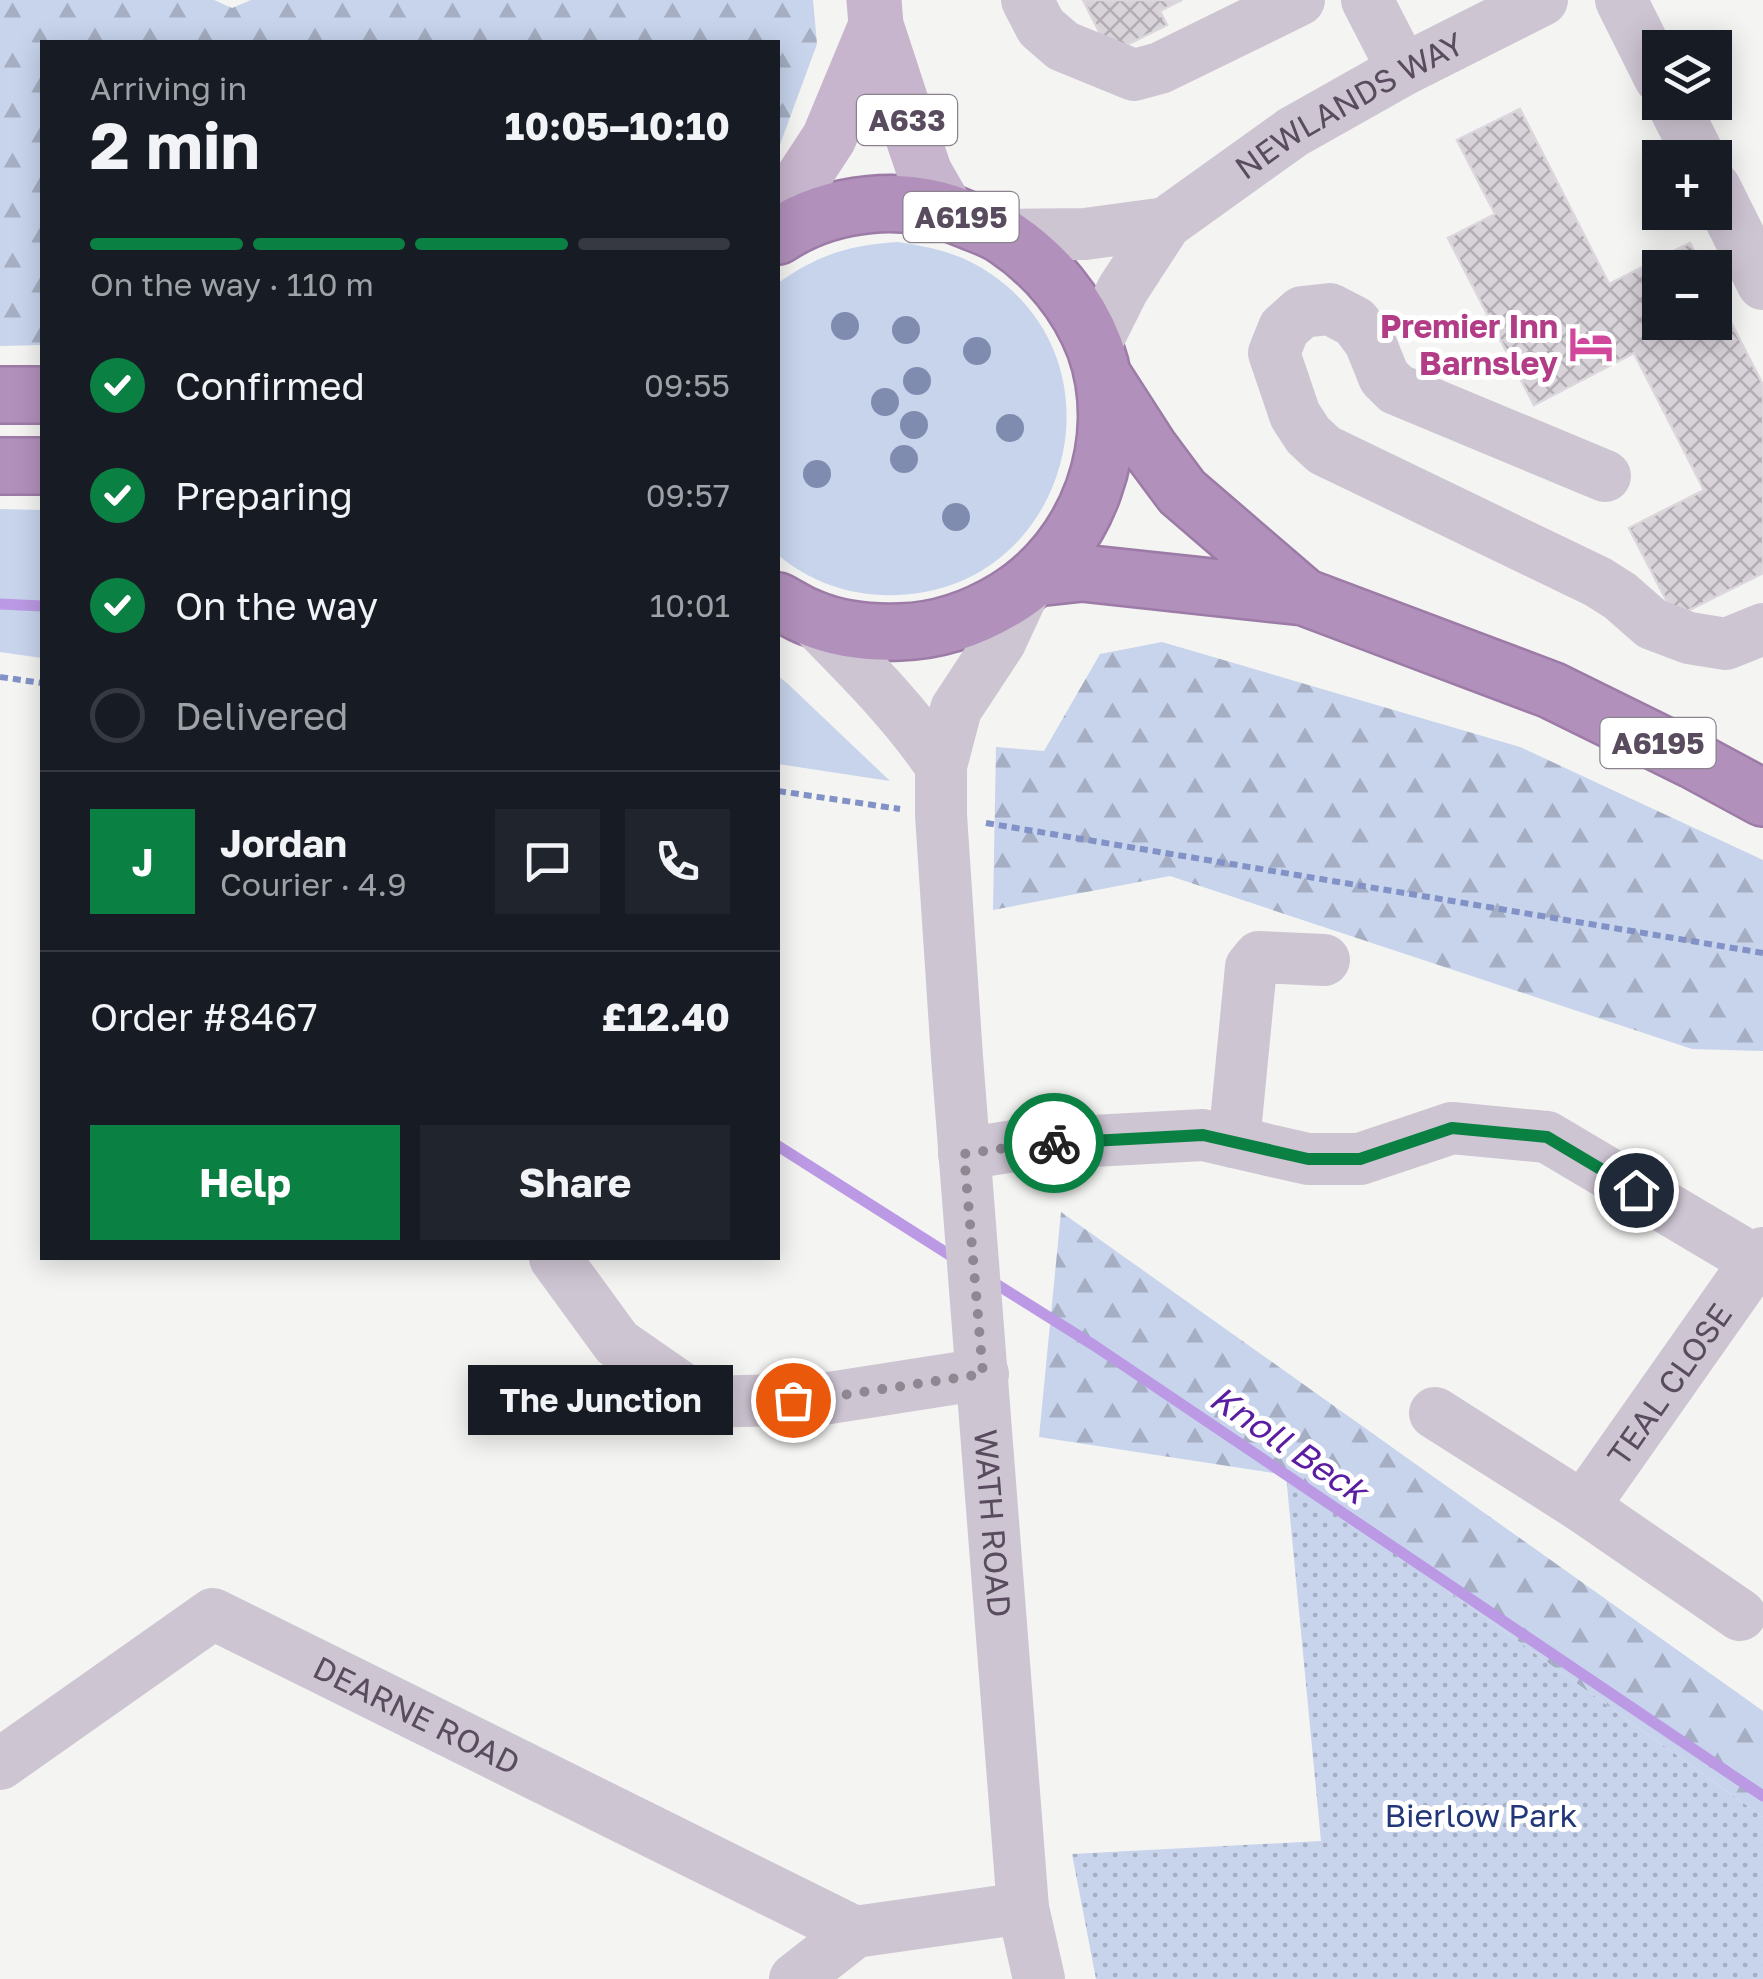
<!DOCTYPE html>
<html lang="en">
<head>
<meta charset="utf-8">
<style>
  body { margin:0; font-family:"Golos Text",sans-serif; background:#20242c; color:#f1f3f6; height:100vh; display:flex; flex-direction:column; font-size:38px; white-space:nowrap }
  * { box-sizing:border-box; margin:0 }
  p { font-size:32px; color:#9ea1a6 }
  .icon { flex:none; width:55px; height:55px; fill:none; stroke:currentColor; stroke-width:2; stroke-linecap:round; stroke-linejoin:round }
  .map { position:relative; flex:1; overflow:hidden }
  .details { position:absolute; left:40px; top:40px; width:740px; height:1220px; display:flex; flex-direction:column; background:#171b24; border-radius:0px; box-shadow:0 5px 25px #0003 }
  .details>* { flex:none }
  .controls { position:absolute; left:1642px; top:30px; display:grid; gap:20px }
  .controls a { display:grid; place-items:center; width:90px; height:90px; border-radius:0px; background:#171b24; box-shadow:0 5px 25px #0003; font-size:50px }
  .pin { position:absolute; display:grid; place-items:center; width:85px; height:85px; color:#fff; margin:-42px; border:5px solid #fff; border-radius:50%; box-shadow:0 2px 10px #0007 }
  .courier { position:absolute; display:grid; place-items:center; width:100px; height:100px; margin:-50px; border:8px solid #0b8043; border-radius:50%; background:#fff; color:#222; box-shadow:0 2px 12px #0007 }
  .bubble { position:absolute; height:70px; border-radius:0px; background:#171b24; box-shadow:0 5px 25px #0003; font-size:32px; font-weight:700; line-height:70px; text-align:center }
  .head em { font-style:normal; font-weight:700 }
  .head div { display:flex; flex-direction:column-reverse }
  .head { display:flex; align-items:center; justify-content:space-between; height:170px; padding:0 50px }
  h1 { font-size:65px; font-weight:700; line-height:75px }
  .bar { display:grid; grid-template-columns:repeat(4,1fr); gap:15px 10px; align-content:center; height:120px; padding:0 50px }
  .bar i { height:12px; border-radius:8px; background:#363941 }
  .bar .on { background:#0b8043 }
  .bar p { grid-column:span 4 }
  .line { display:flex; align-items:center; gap:25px; padding:0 50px; border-top:2px solid #363941 }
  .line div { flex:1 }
  .round { display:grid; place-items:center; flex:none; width:105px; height:105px; border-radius:0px; background:#20242c }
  ol { padding:0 50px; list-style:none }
  li { display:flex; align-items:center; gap:30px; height:110px }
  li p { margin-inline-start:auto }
  li .icon { padding:10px; border-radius:50%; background:#0b8043; color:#fff; stroke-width:4 }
  li:last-child { color:#9ea1a6 }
  li i { width:55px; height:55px; border:5px solid #363941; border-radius:50% }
  .cta { display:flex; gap:20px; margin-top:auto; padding:20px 50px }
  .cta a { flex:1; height:115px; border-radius:0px; background:#0b8043; color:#fff; font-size:40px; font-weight:700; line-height:115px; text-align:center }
  .cta a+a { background:#20242c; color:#f1f3f6 }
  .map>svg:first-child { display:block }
  .grass { fill:#c7d4ec }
  .forest { fill:url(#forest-firs) }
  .park { fill:url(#park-dots) }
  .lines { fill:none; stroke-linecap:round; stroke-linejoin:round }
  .stream { stroke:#bc99e4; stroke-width:11 }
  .building { fill:url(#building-cross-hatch); stroke:#dcd7dd; stroke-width:2.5 }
  .highway-casing { stroke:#9d7ba7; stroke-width:60 }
  .path { stroke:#8292c7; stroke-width:6; stroke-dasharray:8 5; stroke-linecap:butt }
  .minor { stroke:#cec5d2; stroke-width:52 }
  .major { stroke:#c7b5cd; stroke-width:55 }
  .highway { stroke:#b190bb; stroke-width:55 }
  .tree { fill:#808caf }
  .done { stroke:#8f8792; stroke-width:10; stroke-dasharray:0 18 }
  .route { stroke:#0b8043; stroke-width:12 }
  .labels { text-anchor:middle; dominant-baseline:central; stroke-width:10; stroke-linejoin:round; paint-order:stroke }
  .shield { fill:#fff; stroke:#8b828e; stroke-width:2.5 }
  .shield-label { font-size:30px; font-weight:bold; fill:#594c5e }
  .street-label { font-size:32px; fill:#594c5e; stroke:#fff }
  .hotel-label { font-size:32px; font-weight:bold; fill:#b23c85; stroke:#fff; text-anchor:end }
  .park-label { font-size:32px; fill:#223779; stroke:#fff }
  .water-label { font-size:35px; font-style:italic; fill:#5a1ca0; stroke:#fff }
</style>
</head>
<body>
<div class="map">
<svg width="1763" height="1979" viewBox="0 0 1763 1979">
  <defs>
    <pattern id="forest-firs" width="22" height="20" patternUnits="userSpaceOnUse" patternTransform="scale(2.5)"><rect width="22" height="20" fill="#c7d4ec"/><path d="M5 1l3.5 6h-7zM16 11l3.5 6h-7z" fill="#a5aec2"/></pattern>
    <pattern id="park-dots" width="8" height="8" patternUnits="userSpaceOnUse" patternTransform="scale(2.5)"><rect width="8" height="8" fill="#c7d4ec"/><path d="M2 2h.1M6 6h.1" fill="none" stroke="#a5aec2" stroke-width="1.8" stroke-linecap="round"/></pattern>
    <pattern id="building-cross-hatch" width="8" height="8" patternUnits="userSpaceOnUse" patternTransform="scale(2.5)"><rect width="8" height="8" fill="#d8d2d9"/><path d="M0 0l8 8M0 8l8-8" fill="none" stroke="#b2adb3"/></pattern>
  </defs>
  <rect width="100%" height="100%" fill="#f4f4f2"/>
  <path class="grass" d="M 898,242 C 932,247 963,254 991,274 C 1130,369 1065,590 897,595 C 854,597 811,583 778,555 L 778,283 C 818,255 849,245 898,242 Z
    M 0,509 L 42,510 L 42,658 L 0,652 Z
    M 778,676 L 788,684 L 890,781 L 778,764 Z"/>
  <path class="forest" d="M 0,0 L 214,0 L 232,8 L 251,0 L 813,0 L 817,44 L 778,150 L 778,42 L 42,42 L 42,345 L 0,346 Z
    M 1162,642 L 1520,747 L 1763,860 L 1763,1051 L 1692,1049 L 1170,876 L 993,910 L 996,747 L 1044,751 L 1100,654 Z
    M 1061,1212 L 1763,1711 L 1763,1817 L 1286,1475 L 1039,1437 Z"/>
  <path class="park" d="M 1286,1475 L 1763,1817 L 1763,1979 L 1096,1979 L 1072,1854 L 1321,1841 Z"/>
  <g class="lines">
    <path class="stream" d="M 0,604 L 42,606
      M 778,1146 L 956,1259
      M 988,1279 L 1095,1346 L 1763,1796"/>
  </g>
  <path class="building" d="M 1083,0 L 1182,0 L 1160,11 L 1167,25 L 1110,53 Z
    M 1520,109 L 1609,284 L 1690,243 L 1703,268 L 1660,268 L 1660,322 L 1715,322 L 1715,291 L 1763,385 L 1763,573 L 1675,617 L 1629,528 L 1704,490 L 1634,353 L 1534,405 L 1448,238 L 1495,214 L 1457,140 Z"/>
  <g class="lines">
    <g class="highway-casing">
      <path id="highway" d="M 778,236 C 831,201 906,193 965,219 C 979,225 994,229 1006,238 C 1046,265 1078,303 1095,348 C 1128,440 1088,549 1006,599 C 973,619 939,631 900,632 C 870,633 839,630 811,618 C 799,614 788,606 778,601
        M 1103,376 L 1150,449 L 1182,492 L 1304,597
        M 0,395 L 42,395
        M 0,466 L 42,466
        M 1036,578 L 1082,573 L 1304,597 L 1551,690 L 1693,760 L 1763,798"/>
    </g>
    <path class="path" d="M 0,677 L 42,683
      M 778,791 L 900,809
      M 986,823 L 1763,953"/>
    <g class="minor">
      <path d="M 1027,0 L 1041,27 L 1063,46 L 1134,75 L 1160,68 L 1299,0"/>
      <path d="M 1367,0 L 1403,70"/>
      <path d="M 1621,0 L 1660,78"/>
      <path d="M 1672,102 L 1700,158"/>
      <path d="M 1715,188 L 1763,284"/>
      <path d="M 1004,235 L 1085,234 L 1166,223"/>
      <path id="s1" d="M 1094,347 L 1123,289 L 1166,223 L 1293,132 L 1403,70 L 1542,0"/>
      <path d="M 1605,476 L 1396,389 L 1384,377 L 1370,342 L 1355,322 L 1330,309 L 1302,312 L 1284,328 L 1274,353 L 1295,415 L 1308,435 L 1324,450 L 1598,582 L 1620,596 L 1652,624 L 1689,638 L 1726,644 L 1763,629"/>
      <path id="s2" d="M 1026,586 L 1000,642 L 956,709 L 941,766 L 941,815 L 957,1057 L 1023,1908 L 1039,1979"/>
      <path d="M 812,619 C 858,666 904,711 941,766"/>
      <path d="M 1234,1142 L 1251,967 L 1259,957 L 1324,960"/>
      <path d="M 964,1154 L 1020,1145 L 1203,1135 L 1308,1159 L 1360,1159 L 1452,1128 L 1547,1137 L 1756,1261 L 1763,1253"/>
      <path d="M 555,1258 L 617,1343 L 702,1402 L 823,1399 L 983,1374"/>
      <path d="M 1435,1413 L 1583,1507 L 1740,1615"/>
      <path id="s3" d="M 1583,1507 L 1756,1261"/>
      <path id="s4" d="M 0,1764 L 213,1614 L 855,1932"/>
      <path d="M 795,1979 L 855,1932 L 1023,1908"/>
    </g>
    <path class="major" d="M 874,0 L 876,25 L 914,141 L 925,173 L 947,211
      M 778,216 L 829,138 L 876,25"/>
    <use href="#highway" class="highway"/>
  </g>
  <g class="tree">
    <circle cx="845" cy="326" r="14"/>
    <circle cx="906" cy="330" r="14"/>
    <circle cx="977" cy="351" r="14"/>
    <circle cx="917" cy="381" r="14"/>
    <circle cx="885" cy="402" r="14"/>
    <circle cx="914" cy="425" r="14"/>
    <circle cx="1010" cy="428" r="14"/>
    <circle cx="904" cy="459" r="14"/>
    <circle cx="817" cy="474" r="14"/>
    <circle cx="956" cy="517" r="14"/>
  </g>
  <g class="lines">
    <path class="done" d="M 793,1400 L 823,1398 L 983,1374 L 964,1154 L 1020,1146 L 1054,1143"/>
    <path class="route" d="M 1054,1143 L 1203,1135 L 1308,1159 L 1360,1159 L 1452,1128 L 1547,1137 L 1636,1190"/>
  </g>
  <defs>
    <g id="hotel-bare" transform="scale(3.45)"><path d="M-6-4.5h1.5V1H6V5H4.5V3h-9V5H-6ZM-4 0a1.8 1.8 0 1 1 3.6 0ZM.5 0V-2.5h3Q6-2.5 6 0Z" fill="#d1479c" stroke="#fff" stroke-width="2.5" paint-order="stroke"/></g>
  </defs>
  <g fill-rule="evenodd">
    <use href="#hotel-bare" x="1591" y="344"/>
  </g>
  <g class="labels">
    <g class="shield">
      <rect x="857" y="95" width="100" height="50" rx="8"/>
      <rect x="903.5" y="192" width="115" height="50" rx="8"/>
      <rect x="1600.5" y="718" width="115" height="50" rx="8"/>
    </g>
    <g class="shield-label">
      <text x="907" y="120">A633</text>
      <text x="961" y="217">A6195</text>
      <text x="1658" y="743">A6195</text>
    </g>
    <g class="street-label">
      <text stroke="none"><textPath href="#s1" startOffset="362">NEWLANDS WAY</textPath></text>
      <text stroke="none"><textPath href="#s3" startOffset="150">TEAL CLOSE</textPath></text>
      <text stroke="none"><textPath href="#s2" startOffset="960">WATH ROAD</textPath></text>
      <text stroke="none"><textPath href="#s4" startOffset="488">DEARNE ROAD</textPath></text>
    </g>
    <g class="hotel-label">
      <text x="1558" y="326">Premier Inn<tspan x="1558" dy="37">Barnsley</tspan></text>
    </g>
    <g class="park-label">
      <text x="1481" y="1815">Bierlow Park</text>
    </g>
    <g class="water-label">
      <text transform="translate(1289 1444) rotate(34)">Knoll Beck</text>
    </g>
  </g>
</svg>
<div class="controls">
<a><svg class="icon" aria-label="layers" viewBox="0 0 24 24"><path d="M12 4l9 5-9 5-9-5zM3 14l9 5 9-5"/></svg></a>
<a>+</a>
<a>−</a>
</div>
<div class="pin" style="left:793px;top:1400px;background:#ea580c"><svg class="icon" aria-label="bag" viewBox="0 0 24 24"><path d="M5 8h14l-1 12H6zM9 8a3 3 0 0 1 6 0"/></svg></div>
<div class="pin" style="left:1636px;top:1190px;background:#1f2937"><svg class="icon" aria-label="home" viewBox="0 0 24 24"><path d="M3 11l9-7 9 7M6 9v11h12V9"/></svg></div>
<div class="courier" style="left:1054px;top:1143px"><svg class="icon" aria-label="bike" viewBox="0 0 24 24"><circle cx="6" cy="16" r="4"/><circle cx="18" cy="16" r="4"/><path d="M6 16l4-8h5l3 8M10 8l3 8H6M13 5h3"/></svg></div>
<div class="bubble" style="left:468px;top:1365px;width:265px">The Junction</div>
<section class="details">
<div class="head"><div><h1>2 min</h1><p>Arriving in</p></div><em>10:05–10:10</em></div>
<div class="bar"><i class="on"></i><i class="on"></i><i class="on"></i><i></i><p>On the way · 110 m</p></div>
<ol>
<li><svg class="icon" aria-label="check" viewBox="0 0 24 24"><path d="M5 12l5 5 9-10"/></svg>Confirmed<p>09:55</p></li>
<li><svg class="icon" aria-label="check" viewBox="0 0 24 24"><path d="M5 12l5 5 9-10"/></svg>Preparing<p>09:57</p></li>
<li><svg class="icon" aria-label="check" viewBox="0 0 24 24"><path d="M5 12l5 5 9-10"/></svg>On the way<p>10:01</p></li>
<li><i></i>Delivered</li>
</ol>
<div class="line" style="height:180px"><b class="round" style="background:#0b8043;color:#fff">J</b><div><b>Jordan</b><p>Courier · 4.9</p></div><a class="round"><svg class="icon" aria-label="chat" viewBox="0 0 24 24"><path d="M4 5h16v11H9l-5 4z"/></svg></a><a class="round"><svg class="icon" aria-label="phone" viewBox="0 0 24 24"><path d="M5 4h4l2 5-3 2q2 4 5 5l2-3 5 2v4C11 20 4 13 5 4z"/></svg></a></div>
<div class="line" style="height:130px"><div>Order #8467</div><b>£12.40</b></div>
<div class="cta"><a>Help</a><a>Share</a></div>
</section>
</div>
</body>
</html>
